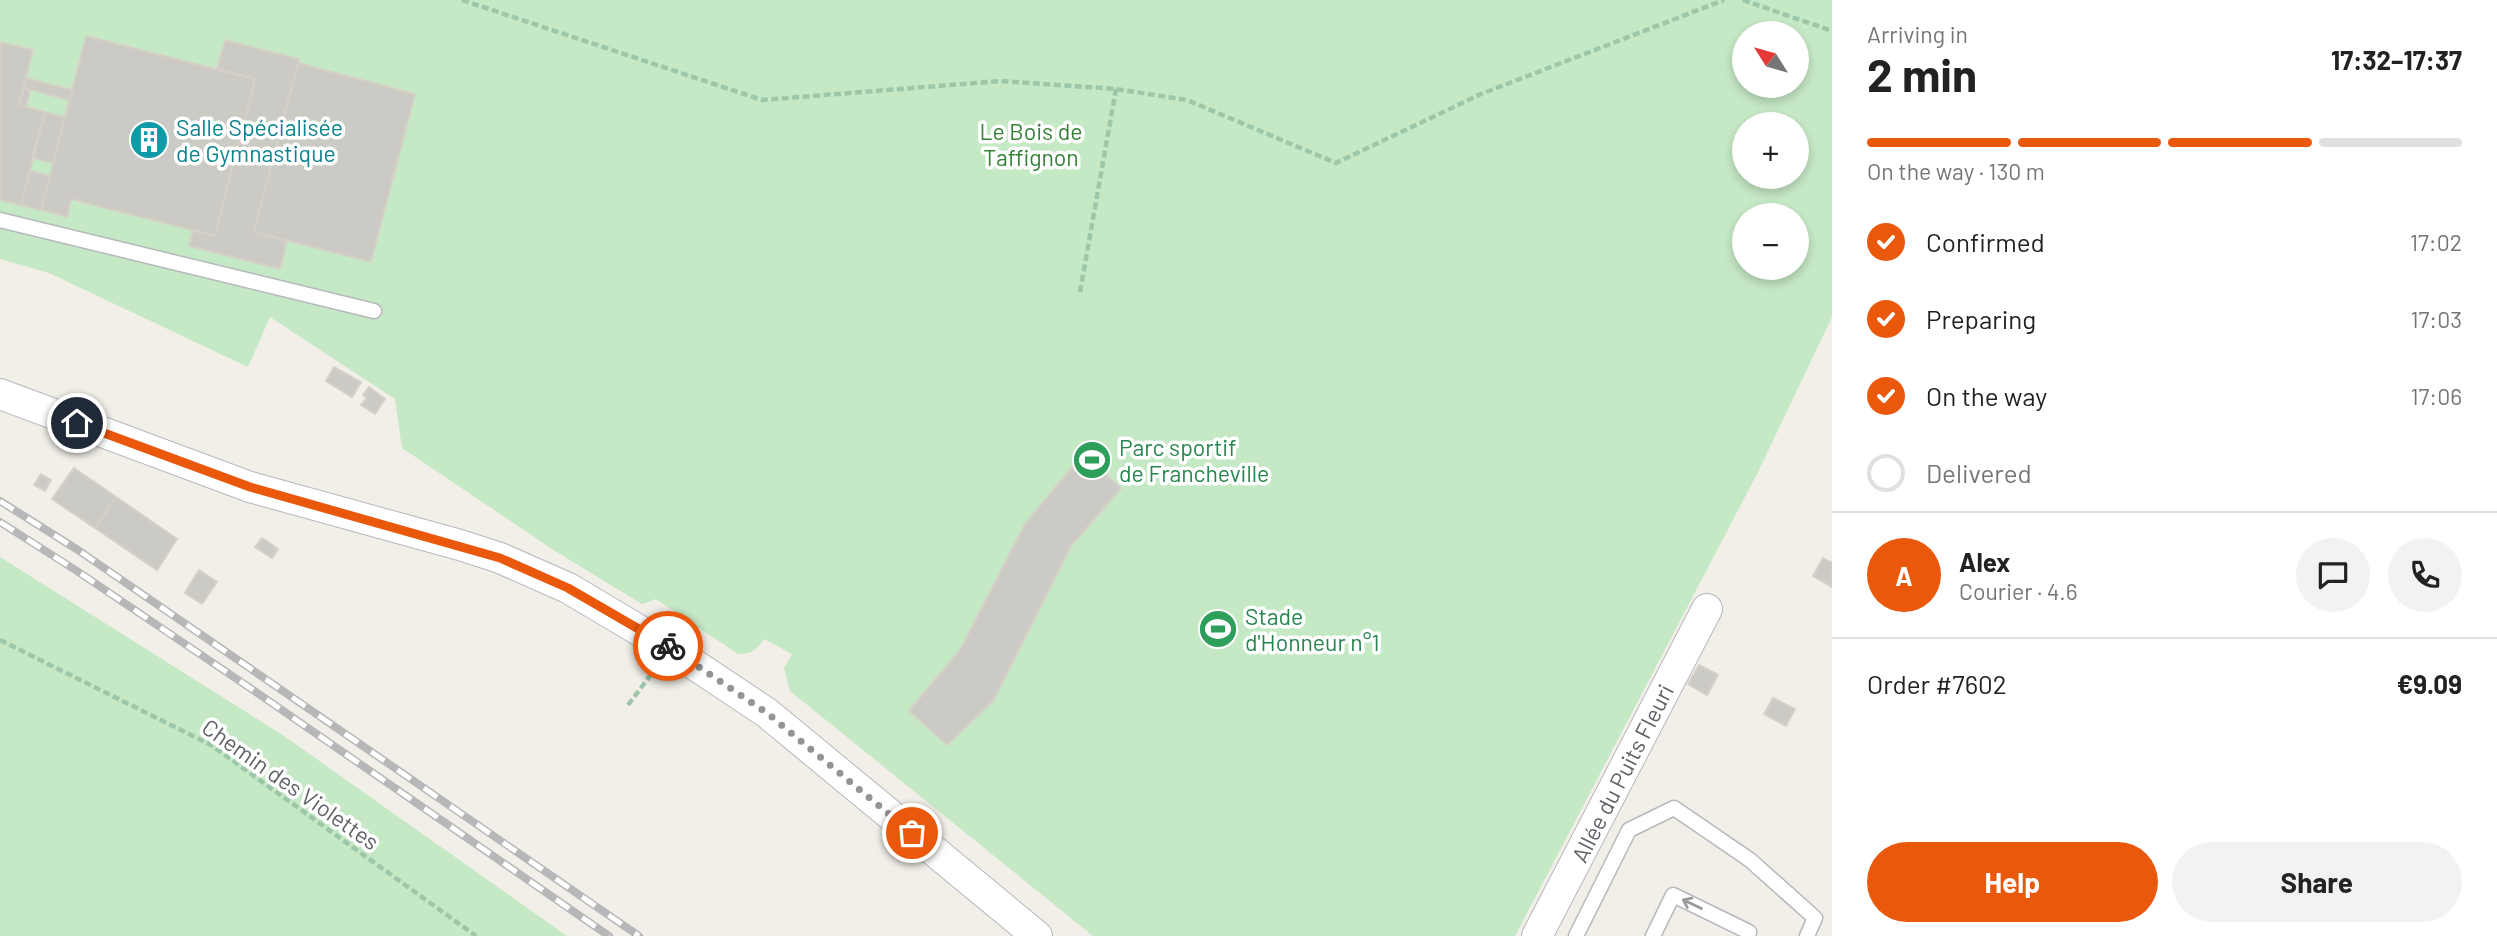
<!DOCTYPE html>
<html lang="en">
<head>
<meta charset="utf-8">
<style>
  body { margin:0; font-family:Barlow,sans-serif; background:#f2f2f2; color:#222; height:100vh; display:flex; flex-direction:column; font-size:26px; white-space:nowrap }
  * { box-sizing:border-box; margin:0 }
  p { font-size:23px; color:#767676 }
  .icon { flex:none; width:38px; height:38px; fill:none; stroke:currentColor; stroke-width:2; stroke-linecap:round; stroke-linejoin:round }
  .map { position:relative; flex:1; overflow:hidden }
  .side { display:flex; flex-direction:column; background:#fff; width:665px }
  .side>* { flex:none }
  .needle { width:46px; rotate:307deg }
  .fabs { position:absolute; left:1732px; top:21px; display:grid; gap:14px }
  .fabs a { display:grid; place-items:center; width:77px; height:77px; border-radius:50%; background:#fff; box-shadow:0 4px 10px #0003; font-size:35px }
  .pin { position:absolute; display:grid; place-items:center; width:60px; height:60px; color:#fff; margin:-30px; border:4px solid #fff; border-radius:50%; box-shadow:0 2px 7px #0007 }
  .courier { position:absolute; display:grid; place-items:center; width:70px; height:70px; margin:-35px; border:5px solid #ea580c; border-radius:50%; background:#fff; color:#222; box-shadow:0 2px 9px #0007 }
  .headline em { font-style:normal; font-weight:700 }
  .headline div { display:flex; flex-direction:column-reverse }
  .headline { display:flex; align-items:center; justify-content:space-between; height:119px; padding:0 35px }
  h1 { font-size:46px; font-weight:700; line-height:52px }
  .bar { display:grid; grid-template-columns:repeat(4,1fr); gap:10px 7px; align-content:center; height:84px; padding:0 35px }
  .bar i { height:9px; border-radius:5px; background:#e0e0e0 }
  .bar .selected { background:#ea580c }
  .bar p { grid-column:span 4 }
  .line { display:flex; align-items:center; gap:18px; padding:0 35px; border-top:2px solid #e0e0e0 }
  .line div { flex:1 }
  .round { display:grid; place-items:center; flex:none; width:74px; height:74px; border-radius:37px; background:#f2f2f2 }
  ol { padding:0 35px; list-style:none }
  li { display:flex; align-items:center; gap:21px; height:77px }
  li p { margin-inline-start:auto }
  li .icon { padding:7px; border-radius:50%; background:#ea580c; color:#fff; stroke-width:4 }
  li:last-child { color:#767676 }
  li i { width:38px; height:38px; border:4px solid #e0e0e0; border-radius:50% }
  .button { display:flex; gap:14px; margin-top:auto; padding:14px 35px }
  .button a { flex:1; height:80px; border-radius:42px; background:#ea580c; color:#fff; font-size:28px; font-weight:700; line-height:80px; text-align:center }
  .button a+a { background:#f2f2f2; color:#222 }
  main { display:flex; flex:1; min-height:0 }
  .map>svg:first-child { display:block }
  .green { fill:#c5e8c5; fill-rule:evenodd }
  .building { fill:#cccac5; stroke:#d6d1c6; stroke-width:2 }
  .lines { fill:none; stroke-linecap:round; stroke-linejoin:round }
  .lane-casing { stroke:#b5b8bc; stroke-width:17 }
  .street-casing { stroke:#b5b8bc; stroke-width:32 }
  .path { stroke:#9cc7a9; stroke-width:4.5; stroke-dasharray:7 3.5; stroke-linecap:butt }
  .lane { stroke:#fff; stroke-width:14 }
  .street { stroke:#fff; stroke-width:30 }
  .rail-casing { stroke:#b6b7b8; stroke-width:8 }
  .rail { stroke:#fff; stroke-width:5; stroke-dasharray:16; stroke-linecap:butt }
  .oneway { stroke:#979a9d }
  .done { stroke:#929495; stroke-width:7; stroke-dasharray:0 12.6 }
  .route { stroke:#ea580c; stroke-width:9 }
  .labels { text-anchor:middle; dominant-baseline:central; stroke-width:7; stroke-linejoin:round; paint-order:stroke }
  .culture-label { font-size:23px; fill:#0d838f; stroke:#fff; text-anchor:start }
  .park-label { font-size:23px; fill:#348238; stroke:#fff }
  .leisure-label { font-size:23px; fill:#27864d; stroke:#fff; text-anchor:start }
  .street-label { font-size:23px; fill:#5f6368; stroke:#fff }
</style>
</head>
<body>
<main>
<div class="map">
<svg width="1832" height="936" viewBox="0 0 1832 936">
  <rect width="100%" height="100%" fill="#f1efe8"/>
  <path class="green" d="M 0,0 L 1832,0 L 1832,317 L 1758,472 L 1515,936 L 1093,936 L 790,691 L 784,668 L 792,654 L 764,639 C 757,650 751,654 738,654 L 656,599 L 642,604 L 555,551 L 402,448 L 395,399 L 270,317 L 248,367 L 49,273 L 0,259 ZM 1745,33 L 1797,33 L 1797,86 L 1745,86 ZM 1745,124 L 1797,124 L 1797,177 L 1745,177 ZM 1745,215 L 1797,215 L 1797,268 L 1745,268 Z
    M 0,557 L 284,736 L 567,936 L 0,936 Z"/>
  <path class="building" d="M 86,36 L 255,79 L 215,236 L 71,199 L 67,217 L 41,210 Z
    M 225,40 L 299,59 L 254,232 L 287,241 L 280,269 L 189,246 L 193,230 L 215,236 L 255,79 L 217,69 Z
    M 0,42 L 33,50 L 19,105 L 45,112 L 21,205 L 0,200 Z
    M 298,63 L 415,94 L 371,262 L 254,232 Z
    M 26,78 L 72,90 L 69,100 L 24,88 Z
    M 24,88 L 30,90 L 26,107 L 19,105 Z
    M 45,112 L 65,117 L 53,163 L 32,158 Z
    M 30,171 L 50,176 L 41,210 L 21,205 Z
    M 334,367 L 361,382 L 352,397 L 326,381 Z
    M 369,387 L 385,399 L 375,414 L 361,405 L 367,398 L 363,395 Z
    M 1083,454 L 1121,488 L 1071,546 L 993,701 L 947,745 L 909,711 L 960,650 L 1025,524 Z
    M 74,468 L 116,497 L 95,528 L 52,499 Z
    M 41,474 L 51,480 L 45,491 L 34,485 Z
    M 116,497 L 177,539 L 157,570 L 95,528 Z
    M 262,538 L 278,549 L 272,558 L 255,547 Z
    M 1823,558 L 1832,563 L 1832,587 L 1813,576 Z
    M 199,570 L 217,582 L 202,604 L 185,593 Z
    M 1699,665 L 1718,675 L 1707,695 L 1688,684 Z
    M 1773,698 L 1795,709 L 1786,726 L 1764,714 Z"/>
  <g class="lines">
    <g class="lane-casing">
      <path id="lane" d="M 0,220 L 374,311
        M 1576,936 L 1629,830 L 1674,808 L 1750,860 L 1815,918 L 1807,936
        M 1653,936 L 1673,895 L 1749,932 L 1748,936"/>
    </g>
    <g class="street-casing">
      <path id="street" d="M 0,394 L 250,487 L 460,545 L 500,558 L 568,588 L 674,651 L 767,713 L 1037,936
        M 1537,936 L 1707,609"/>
    </g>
    <path class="path" d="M 462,0 L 762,100 L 1000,81 L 1116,89 L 1187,100 L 1336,163 L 1481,94 L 1724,0
      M 1743,0 L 1832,31
      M 1080,292 L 1116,89
      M 0,640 L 211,745 L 476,936
      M 628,705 L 653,672"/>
    <use href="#lane" class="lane"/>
    <use href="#street" class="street"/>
    <g class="rail-casing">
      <path id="rail" d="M 0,501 L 78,550 L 639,936
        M 0,522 L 77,571 L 253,690 L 609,936"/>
    </g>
    <use href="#rail" class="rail"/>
  </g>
  <defs><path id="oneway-shaft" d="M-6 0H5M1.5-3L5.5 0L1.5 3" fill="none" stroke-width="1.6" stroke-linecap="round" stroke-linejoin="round" transform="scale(1.75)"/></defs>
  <use class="oneway" href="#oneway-shaft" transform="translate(1692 904) rotate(-154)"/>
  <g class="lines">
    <path class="done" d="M 668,646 L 767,713 L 912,833"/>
    <path class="route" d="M 77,423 L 250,487 L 500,558 L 568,588 L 668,646"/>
  </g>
  <defs>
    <g id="building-disc" transform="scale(2.0125)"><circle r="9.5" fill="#0f9aa8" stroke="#fff"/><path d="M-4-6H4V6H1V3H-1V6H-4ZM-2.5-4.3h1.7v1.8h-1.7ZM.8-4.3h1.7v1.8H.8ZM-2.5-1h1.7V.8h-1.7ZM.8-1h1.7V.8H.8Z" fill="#fff"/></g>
    <g id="stadium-disc" transform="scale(2.0125)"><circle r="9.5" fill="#2e9e5b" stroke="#fff"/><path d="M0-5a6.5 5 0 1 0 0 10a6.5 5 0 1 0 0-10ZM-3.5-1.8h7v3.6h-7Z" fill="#fff"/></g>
  </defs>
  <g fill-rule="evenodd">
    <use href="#building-disc" x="149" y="140"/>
    <use href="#stadium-disc" x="1092" y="460"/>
    <use href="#stadium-disc" x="1218" y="629"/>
  </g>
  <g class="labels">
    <g class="culture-label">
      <text x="176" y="127">Salle Spécialisée<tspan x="176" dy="26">de Gymnastique</tspan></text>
    </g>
    <g class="park-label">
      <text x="1031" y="131">Le Bois de<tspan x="1031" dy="26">Taffignon</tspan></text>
    </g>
    <g class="leisure-label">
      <text x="1119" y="447">Parc sportif<tspan x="1119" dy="26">de Francheville</tspan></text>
      <text x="1245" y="616">Stade<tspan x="1245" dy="26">d'Honneur n°1</tspan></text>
    </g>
    <g class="street-label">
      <text transform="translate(1622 773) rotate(-63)">Allée du Puits Fleuri</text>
      <text transform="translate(291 784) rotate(35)">Chemin des Violettes</text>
    </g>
  </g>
</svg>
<div class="fabs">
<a><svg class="needle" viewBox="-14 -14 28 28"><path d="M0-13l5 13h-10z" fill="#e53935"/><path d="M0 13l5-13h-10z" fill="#767676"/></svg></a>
<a>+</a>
<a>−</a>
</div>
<div class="pin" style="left:912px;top:833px;background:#ea580c"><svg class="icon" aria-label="bag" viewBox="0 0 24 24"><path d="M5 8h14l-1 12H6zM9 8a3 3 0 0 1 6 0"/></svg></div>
<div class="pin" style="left:77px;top:423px;background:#1f2937"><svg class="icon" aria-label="home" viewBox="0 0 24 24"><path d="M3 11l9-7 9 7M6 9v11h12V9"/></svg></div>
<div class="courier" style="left:668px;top:646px"><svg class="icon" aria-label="bike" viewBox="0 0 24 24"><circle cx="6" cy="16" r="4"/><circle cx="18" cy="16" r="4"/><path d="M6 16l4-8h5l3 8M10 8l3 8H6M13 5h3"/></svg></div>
</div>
<section class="side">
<div class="headline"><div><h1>2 min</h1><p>Arriving in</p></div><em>17:32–17:37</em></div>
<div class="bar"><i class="selected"></i><i class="selected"></i><i class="selected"></i><i></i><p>On the way · 130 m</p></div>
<ol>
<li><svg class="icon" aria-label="check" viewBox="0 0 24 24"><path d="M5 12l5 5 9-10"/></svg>Confirmed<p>17:02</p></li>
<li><svg class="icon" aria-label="check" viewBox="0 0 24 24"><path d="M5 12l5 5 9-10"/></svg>Preparing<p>17:03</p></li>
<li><svg class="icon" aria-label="check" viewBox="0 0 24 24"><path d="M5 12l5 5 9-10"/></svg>On the way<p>17:06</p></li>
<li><i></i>Delivered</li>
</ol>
<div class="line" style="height:126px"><b class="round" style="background:#ea580c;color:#fff">A</b><div><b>Alex</b><p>Courier · 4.6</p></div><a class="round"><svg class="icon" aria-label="chat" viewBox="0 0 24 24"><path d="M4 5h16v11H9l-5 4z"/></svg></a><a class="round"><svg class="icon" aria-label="phone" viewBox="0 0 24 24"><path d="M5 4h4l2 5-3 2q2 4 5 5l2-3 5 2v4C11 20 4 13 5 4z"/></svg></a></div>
<div class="line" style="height:91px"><div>Order #7602</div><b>€9.09</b></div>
<div class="button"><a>Help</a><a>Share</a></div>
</section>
</main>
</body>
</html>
